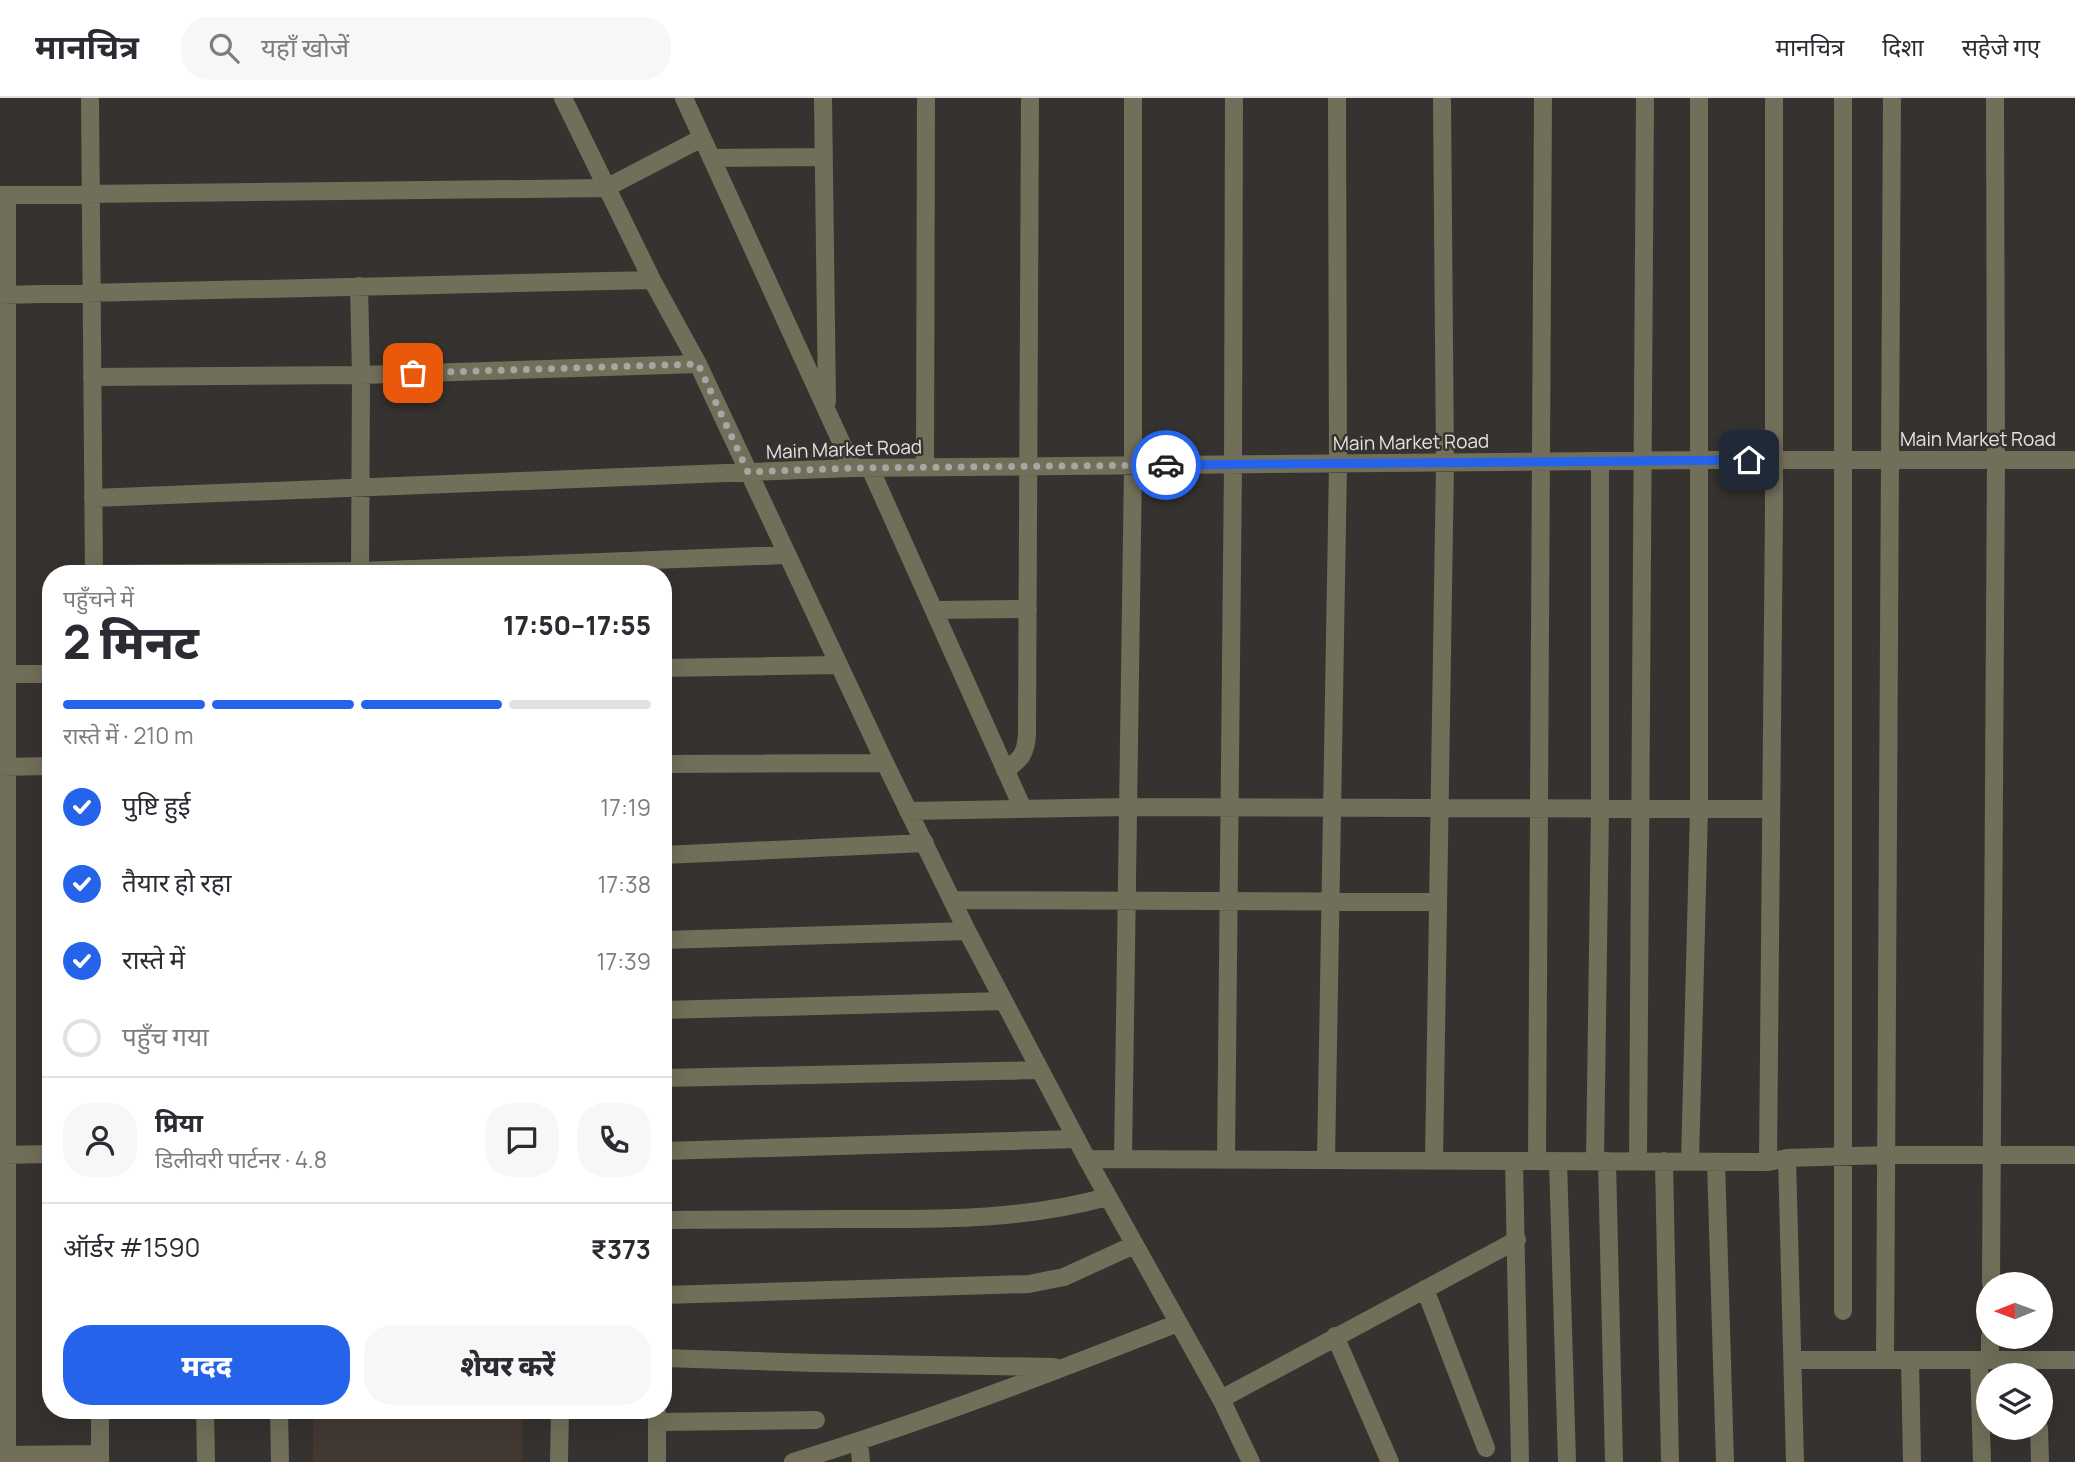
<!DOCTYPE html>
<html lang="hi">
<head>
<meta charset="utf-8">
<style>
  body { margin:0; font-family:Manrope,"Noto Sans Devanagari",sans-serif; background:#f7f7f7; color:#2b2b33; height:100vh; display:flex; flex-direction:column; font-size:26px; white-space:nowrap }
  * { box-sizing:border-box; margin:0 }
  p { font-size:23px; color:#7c7c81 }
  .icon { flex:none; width:38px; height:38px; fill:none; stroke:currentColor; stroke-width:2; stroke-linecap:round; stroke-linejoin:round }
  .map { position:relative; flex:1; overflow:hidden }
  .side { position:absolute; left:42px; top:467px; width:630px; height:854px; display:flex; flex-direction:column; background:#fff; border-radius:28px; box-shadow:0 7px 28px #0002 }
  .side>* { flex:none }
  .needle { width:46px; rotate:269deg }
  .fabs { position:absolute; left:1976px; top:1174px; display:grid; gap:14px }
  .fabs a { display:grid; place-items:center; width:77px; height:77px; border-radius:50%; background:#fff; box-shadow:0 7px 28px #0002; font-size:35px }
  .pin { position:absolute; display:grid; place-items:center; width:60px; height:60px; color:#fff; margin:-30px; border-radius:14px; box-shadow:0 4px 10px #0006 }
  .courier { position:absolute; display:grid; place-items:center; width:70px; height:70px; margin:-35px; border:5px solid #2563eb; border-radius:50%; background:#fff; color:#222; box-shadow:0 2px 9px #0007 }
  .head em { font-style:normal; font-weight:800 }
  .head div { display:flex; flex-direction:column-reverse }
  .head { display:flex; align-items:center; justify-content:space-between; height:119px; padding:0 21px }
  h1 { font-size:46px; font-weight:800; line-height:52px }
  .bar { display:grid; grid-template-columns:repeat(4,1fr); gap:10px 7px; align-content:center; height:84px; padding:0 21px }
  .bar i { height:9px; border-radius:5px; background:#e1e1e2 }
  .bar .selected { background:#2563eb }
  .bar p { grid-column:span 4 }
  .line { display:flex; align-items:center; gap:18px; padding:0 21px; border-top:2px solid #e1e1e2 }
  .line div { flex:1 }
  .round { display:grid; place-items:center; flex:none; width:74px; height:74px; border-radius:28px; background:#f7f7f7 }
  ol { padding:0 21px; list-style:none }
  li { display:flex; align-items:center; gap:21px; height:77px }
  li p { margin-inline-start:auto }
  li .icon { padding:7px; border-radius:50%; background:#2563eb; color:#fff; stroke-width:4 }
  li:last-child { color:#7c7c81 }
  li i { width:38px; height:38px; border:4px solid #e1e1e2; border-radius:50% }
  .primary-button { display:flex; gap:14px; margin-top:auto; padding:14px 21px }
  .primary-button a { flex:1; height:80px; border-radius:28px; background:#2563eb; color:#fff; font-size:28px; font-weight:800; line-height:80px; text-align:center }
  .primary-button a+a { background:#f7f7f7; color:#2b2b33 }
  header { display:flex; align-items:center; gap:42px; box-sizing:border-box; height:98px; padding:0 35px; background:#fff; border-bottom:2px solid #e1e1e2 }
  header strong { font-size:33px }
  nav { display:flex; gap:38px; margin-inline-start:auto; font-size:24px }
  .search { width:490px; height:63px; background:#f7f7f7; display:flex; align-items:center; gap:18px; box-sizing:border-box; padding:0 24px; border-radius:28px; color:#7c7c81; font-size:26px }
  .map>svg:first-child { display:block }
  .built { fill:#433933 }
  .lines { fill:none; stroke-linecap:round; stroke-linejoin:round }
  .minor { stroke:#716f59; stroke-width:18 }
  .done { stroke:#a8a5a3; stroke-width:7; stroke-dasharray:0 12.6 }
  .route { stroke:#2563eb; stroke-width:9 }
  .labels { text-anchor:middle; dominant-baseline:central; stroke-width:5; stroke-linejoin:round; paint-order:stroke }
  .street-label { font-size:19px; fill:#e5e3e1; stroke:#36322f }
</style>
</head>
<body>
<header>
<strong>मानचित्र</strong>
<div class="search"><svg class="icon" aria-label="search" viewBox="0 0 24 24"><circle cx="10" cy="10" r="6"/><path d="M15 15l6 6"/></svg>यहाँ खोजें</div>
<nav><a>मानचित्र</a><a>दिशा</a><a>सहेजे गए</a></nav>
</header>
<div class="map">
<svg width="2075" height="1364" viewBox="0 0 2075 1364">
  <rect width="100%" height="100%" fill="#36322f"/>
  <path class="built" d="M 313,1313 L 522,1313 L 522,1364 L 313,1364 Z"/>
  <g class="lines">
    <path class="minor" d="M 90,0 L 94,476
      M 563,0 L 652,182 L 698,266 L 885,665 L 967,833 L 1087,1061 L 1221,1301 L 1251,1364
      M 684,0 L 853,370
      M 823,0 L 827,304
      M 1843,0 L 1843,1213
      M 711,60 L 823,59
      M 0,97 L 606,90 L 702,40
      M 359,188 L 361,277 L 360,476
      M 0,197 L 652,182
      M 92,279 L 361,277 L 698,266
      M 925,369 L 926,0
      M 870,370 L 1023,711
      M 93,400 L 853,370 L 1700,362 L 2075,362
      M 94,476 L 360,473 L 786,457
      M 934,512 L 1028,511
      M 663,570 L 838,567
      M 0,576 L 51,576
      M 663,666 L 885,665
      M 0,669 L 51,668
      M 1005,672 C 1021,662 1026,655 1027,636 L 1030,0
      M 908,713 L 1128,709 L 1771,711
      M 663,757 L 925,745
      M 952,802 L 1438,804
      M 663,842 L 967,833
      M 663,912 L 1003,903
      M 663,980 L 1039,972
      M 663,1053 L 1076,1041
      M 0,1057 L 51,1056
      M 1787,1060 L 1795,1364
      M 1087,1061 L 1768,1064 L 1787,1060 L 1887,1057 L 2075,1057
      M 1123,1061 L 1133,368 L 1133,0
      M 1226,1062 L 1233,367 L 1234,0
      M 1326,1062 L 1338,366 L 1337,0
      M 1595,1062 L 1600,711 L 1600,363
      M 1434,1063 L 1445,365 L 1442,0
      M 1514,1063 L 1520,1364
      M 1537,1063 L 1543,0
      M 1558,1063 L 1567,1364
      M 1607,1063 L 1614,1364
      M 1638,1063 L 1645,0
      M 1664,1063 L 1670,1364
      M 1690,1064 L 1699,711 L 1699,0
      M 1716,1064 L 1725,1364
      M 1768,1064 L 1774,411 L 1774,0
      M 663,1122 C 724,1122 785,1121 846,1121 C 936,1121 1020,1123 1107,1099
      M 1991,1186 L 1996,362 L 1995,0
      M 1425,1191 L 1486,1350
      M 663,1197 L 1029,1186 L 1064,1179 L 1134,1147
      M 1335,1238 L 1390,1364
      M 663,1260 L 814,1265 L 1054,1269
      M 1793,1262 L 2075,1262
      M 1885,1262 L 1892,0
      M 1910,1262 L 1912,1364
      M 1979,1262 L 1982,1364
      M 1990,1262 L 1990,1239
      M 1221,1301 L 1517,1142
      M 100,1312 L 100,1364
      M 205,1312 L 206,1364
      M 279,1312 L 280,1364
      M 657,1324 L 816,1322
      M 2039,1330 L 2040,1364
      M 859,1343 L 861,1364
      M 0,1357 L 100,1356
      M 7,1364 L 7,97
      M 559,1364 L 560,1312
      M 657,1364 L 657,1315
      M 793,1364 C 923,1324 1051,1275 1178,1225"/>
  </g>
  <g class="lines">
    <path class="done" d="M 413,275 L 698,266 L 748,374 L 853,370 L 1166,367"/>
    <path class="route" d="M 1166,367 L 1749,362"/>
  </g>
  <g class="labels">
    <g class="street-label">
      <text x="1978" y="341">Main Market Road</text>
      <text transform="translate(1411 344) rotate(-1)">Main Market Road</text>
      <text transform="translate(844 351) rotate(-2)">Main Market Road</text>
    </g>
  </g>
</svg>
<div class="fabs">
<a><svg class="needle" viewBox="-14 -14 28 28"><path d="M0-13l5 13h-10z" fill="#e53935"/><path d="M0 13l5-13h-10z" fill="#7c7c81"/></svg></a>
<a><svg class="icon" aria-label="layers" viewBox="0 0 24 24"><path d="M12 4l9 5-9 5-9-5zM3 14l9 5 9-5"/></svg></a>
</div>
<div class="pin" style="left:413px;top:275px;background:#ea580c"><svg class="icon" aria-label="bag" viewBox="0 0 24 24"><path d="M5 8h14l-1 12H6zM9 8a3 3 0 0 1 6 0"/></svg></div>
<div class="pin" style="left:1749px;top:362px;background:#1f2937"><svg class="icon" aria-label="home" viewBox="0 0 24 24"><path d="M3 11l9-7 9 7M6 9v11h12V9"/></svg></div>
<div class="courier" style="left:1166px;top:367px"><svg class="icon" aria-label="car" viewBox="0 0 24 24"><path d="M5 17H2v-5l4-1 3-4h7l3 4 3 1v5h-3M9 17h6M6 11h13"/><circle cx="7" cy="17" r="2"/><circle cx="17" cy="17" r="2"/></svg></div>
<section class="side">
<div class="head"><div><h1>2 मिनट</h1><p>पहुँचने में</p></div><em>17:50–17:55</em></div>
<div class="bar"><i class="selected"></i><i class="selected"></i><i class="selected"></i><i></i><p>रास्ते में · 210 m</p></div>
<ol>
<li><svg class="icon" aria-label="check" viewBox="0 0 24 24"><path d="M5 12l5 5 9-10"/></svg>पुष्टि हुई<p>17:19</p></li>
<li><svg class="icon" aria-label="check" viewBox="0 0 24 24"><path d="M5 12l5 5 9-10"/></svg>तैयार हो रहा<p>17:38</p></li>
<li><svg class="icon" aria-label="check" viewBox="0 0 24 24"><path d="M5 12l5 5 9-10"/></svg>रास्ते में<p>17:39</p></li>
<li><i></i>पहुँच गया</li>
</ol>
<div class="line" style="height:126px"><a class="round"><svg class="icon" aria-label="person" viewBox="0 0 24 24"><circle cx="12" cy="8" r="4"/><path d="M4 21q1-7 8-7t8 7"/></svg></a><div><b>प्रिया</b><p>डिलीवरी पार्टनर · 4.8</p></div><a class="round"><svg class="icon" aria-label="chat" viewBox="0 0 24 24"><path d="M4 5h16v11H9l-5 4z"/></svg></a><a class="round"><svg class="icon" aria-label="phone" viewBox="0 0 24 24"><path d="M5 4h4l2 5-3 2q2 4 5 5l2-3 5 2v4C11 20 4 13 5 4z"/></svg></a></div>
<div class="line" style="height:91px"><div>ऑर्डर #1590</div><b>₹373</b></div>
<div class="primary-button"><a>मदद</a><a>शेयर करें</a></div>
</section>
</div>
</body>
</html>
